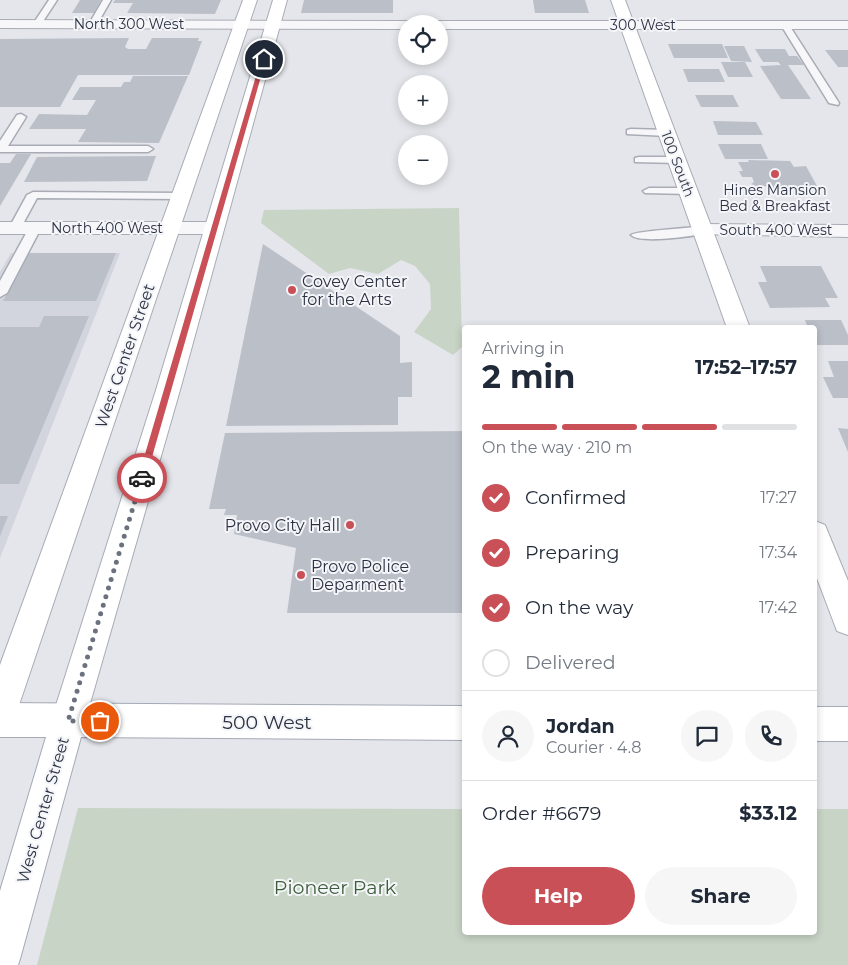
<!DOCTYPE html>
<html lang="en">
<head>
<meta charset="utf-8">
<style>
  body { margin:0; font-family:Montserrat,sans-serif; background:#f6f6f7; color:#1f2937; height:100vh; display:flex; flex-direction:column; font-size:19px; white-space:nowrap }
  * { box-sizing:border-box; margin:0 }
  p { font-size:16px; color:#747a83 }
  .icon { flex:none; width:28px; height:28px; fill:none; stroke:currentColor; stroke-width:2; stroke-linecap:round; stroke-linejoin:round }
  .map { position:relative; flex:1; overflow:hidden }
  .details { position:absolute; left:462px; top:325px; width:355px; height:610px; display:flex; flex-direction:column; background:#fff; border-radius:5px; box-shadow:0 2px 8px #0003 }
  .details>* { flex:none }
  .buttons { position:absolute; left:398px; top:15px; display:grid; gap:10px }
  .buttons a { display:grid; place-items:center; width:50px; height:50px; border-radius:50%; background:#fff; box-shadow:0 2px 8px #0003; font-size:25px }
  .pin { position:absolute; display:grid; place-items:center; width:42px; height:42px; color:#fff; margin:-21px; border:2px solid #fff; border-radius:50%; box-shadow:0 1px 5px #0007 }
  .courier { position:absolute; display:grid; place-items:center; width:50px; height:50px; margin:-25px; border:4px solid #c95057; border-radius:50%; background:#fff; color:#222; box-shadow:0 1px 6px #0007 }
  .headline em { font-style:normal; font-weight:700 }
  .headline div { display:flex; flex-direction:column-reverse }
  .headline { display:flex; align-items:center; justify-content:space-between; height:85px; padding:0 20px }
  h1 { font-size:32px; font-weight:700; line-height:38px }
  .bar { display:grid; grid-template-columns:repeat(4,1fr); gap:8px 5px; align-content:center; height:60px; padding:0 20px }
  .bar i { height:6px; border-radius:4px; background:#e0e1e3 }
  .bar .on { background:#c95057 }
  .bar p { grid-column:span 4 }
  .line { display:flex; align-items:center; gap:12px; padding:0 20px; border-top:1px solid #e0e1e3 }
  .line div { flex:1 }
  .round { display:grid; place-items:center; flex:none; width:52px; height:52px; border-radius:26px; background:#f6f6f7 }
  ol { padding:0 20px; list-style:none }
  li { display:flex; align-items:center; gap:15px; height:55px }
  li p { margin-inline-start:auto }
  li .icon { padding:5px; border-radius:50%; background:#c95057; color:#fff; stroke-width:4 }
  li:last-child { color:#747a83 }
  li i { width:28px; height:28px; border:2px solid #e0e1e3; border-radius:50% }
  .primary-button { display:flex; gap:10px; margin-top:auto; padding:10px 20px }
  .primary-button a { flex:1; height:58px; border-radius:30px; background:#c95057; color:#fff; font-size:20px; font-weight:700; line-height:58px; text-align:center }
  .primary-button a+a { background:#f6f6f7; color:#1f2937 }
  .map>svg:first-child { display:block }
  .built { fill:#d2d5dd }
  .green { fill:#c8d5c6 }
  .building { fill:#bbbfc8 }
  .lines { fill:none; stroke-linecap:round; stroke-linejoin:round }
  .lane-casing { stroke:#a9acb5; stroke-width:3 }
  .street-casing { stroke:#a9acb5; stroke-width:2 }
  .secondary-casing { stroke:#a9acb5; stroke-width:2 }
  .primary-casing { stroke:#a4a9b6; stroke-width:2 }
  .lane { fill:#f7f7fa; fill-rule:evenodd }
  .street { fill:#f7f7fa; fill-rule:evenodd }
  .secondary { fill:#fff; fill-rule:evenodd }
  .primary { fill:#fff; fill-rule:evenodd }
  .route { fill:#c95057 }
  .done { stroke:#6c717e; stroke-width:5; stroke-dasharray:0 9 }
  .poi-dot { fill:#c95057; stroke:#f4f5f8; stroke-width:2 }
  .labels { text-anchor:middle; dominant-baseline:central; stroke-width:4; stroke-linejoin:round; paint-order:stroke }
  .far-street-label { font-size:14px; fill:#2c3243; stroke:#f4f5f8 }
  .far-poi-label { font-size:14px; fill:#2c3243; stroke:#f4f5f8 }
  .poi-label { font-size:16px; fill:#2c3243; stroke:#f4f5f8; text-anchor:start }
  .street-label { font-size:16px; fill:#2c3243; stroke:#f4f5f8 }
  .near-street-label { font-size:19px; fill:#2c3243; stroke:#f4f5f8 }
  .near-park-label { font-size:19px; fill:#3d5e3a; stroke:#f4f5f8 }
</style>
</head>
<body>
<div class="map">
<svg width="848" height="965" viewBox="0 0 848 965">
  <rect width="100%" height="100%" fill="#e4e6eb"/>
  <path class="built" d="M 11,253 L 120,253 L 0,558 L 0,272 Z"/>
  <path class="green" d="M 459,208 L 462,347 L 453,355 L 414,332 L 431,309 L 430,284 L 415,266 L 401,260 L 378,274 L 350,268 L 329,274 L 261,223 L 264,210 Z
    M 78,808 L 465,809 L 465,932 L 815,932 L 815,809 L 848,809 L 848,965 L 37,965 Z"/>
  <path class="building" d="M 80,0 L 101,0 L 94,13 L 72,13 Z
    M 115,0 L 221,0 L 215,14 L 127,13 L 133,3 L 113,3 Z
    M 304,0 L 393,0 L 393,13 L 301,13 Z
    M 533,0 L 585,0 L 589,13 L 535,13 Z
    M 129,38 L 125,47 L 128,49 L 146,49 L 152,38 L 199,38 L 198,41 L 202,41 L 189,75 L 78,75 L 60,107 L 0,107 L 0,39 Z
    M 668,44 L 722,44 L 728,58 L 674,58 Z
    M 724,46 L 744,46 L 752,62 L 731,61 Z
    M 755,49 L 785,49 L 789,56 L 797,56 L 804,65 L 788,65 L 811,99 L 781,99 L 760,66 L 781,65 L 778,62 L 763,62 Z
    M 825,50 L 848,50 L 848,67 L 838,67 Z
    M 721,62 L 745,62 L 753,77 L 728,77 Z
    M 683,69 L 719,69 L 725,82 L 688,82 Z
    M 133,76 L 188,76 L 159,143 L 78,142 L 86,129 L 29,129 L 39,114 L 87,115 L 96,100 L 72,100 L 80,87 L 121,87 L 124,82 L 130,82 Z
    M 695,95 L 733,95 L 739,107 L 701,107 Z
    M 713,121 L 756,122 L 763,135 L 718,135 Z
    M 718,144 L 761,144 L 768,159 L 725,159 Z
    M 16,154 L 31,154 L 0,206 L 0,163 L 10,163 Z
    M 156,156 L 147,181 L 24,182 L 37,157 Z
    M 748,160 L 790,161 L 794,167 L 806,166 L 817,186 L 772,188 L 764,186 L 761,188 L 751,184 L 754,182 L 752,177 L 742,177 L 739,171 L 743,171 L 738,162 L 749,162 Z
    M 263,244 L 400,336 L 400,363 L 412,362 L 412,397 L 398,397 L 398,425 L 226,426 Z
    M 28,253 L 116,253 L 96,301 L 3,301 Z
    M 760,266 L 821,266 L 838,298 L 825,298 L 830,307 L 770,308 L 758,282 L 767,282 Z
    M 44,316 L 89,316 L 19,484 L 0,484 L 0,327 L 39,327 Z
    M 805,320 L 841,320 L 848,335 L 848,345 L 816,345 L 815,328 L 808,328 Z
    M 828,361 L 848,361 L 848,398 L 833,398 L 823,377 L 834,377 Z
    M 838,428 L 848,429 L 848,452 Z
    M 465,431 L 465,613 L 287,613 L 296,548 L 234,534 L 237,515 L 224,515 L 226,509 L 209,509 L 225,433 Z
    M 0,516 L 8,516 L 0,536 Z"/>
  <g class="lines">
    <g class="lane-casing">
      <path id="lane" d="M 49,0 L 57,0 L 40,26 L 34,26 L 33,24 Z
        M 103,0 L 111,0 L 96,26 L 90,26 L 89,24 Z
        M 782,23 L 789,25 L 839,103 L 838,105 L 829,103 L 781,25 Z
        M 21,114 L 26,117 L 8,146 L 148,146 L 153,149 L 148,152 L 0,152 L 0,141 L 17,115 Z
        M 631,129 L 667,130 L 672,133 L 667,136 L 627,134 L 627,130 Z
        M 639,157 L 677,157 L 682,160 L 677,163 L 635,162 L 635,158 Z
        M 649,188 L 689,188 L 695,191 L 689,194 L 645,193 L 643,191 Z
        M 33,192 L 181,193 L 187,196 L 181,199 L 37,198 L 19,231 L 11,231 L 9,228 L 27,195 Z
        M 35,224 L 41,228 L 7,293 L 0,297 L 0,281 L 29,228 Z
        M 703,226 L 707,227 L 709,230 L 707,233 C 694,236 640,244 631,235 C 635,231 692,228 703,226 Z"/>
    </g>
    <g class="street-casing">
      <path id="street" d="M 0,20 L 406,21 L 413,24 L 406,24 L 406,29 L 0,28 Z
        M 439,21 L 848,21 L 848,29 L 439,29 L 439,24 L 432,24 Z
        M 0,222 L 214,222 L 221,224 L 224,228 L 221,232 L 214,234 L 0,234 Z
        M 703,224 L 848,225 L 848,237 L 696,234 L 693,230 L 696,226 Z"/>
    </g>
    <g class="secondary-casing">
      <path id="secondary" d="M 243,0 L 257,0 L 17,711 L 12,723 L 0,727 L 0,665 Z
        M 273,0 L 287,0 L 180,390 L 85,721 L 80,733 L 68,738 L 56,733 L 51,721 L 156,390 Z
        M 611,0 L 625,0 L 750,328 L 727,328 Z
        M 815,521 L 825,525 L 848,581 L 848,635 L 837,631 L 815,573 Z"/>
    </g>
    <g class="primary-casing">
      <path id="primary" d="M 0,703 L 465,706 L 465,740 L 81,737 L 20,959 L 18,965 L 0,965 L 0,891 L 46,737 L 0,737 Z
        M 815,707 L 848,707 L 848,741 L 815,741 Z"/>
    </g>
    <use href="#lane" class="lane"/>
    <use href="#street" class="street"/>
    <use href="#secondary" class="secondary"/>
    <use href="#primary" class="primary"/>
  </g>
  <path class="route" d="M 264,57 L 266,59 L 146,478 L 142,481 L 138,478 L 261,59 Z"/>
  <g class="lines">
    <path class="done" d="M 100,721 L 68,721 L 142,478"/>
  </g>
  <g class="poi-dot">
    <circle cx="775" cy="174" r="5"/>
    <circle cx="292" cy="290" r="5"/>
    <circle cx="350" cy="525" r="5"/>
    <circle cx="301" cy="575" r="5"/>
  </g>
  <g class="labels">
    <g class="far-street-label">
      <text x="129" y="24">North 300 West</text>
      <text x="643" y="25">300 West</text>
      <text transform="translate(678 164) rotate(69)">100 South</text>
      <text x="107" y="228">North 400 West</text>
      <text x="776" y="230">South 400 West</text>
    </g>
    <g class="far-poi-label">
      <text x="775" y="190">Hines Mansion<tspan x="775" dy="16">Bed &amp; Breakfast</tspan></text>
    </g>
    <g class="poi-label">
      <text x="302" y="281">Covey Center<tspan x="302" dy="18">for the Arts</tspan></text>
      <text x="340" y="525" text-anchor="end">Provo City Hall</text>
      <text x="311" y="566">Provo Police<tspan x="311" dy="18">Deparment</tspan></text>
    </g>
    <g class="street-label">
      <text transform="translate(125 356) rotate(-71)">West Center Street</text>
      <text transform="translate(43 810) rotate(-74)">West Center Street</text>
    </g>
    <g class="near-street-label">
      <text x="267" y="722">500 West</text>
    </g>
    <g class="near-park-label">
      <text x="335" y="887">Pioneer Park</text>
    </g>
  </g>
</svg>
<div class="buttons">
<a><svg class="icon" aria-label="locate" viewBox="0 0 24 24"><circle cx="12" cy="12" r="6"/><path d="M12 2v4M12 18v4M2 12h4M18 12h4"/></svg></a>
<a>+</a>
<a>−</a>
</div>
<div class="pin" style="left:100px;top:721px;background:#ea580c"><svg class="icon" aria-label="bag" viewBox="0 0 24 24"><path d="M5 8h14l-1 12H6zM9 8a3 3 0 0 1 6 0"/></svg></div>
<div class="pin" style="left:264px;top:59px;background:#1f2937"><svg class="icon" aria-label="home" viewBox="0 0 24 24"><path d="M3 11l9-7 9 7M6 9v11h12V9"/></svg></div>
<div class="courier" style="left:142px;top:478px"><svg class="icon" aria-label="car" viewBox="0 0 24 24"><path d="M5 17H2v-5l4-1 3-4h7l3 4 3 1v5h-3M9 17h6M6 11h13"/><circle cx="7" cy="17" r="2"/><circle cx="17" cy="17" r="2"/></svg></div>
<section class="details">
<div class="headline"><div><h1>2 min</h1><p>Arriving in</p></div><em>17:52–17:57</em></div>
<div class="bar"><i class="on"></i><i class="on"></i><i class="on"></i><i></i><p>On the way · 210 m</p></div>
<ol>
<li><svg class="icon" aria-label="check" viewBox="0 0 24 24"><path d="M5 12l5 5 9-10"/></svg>Confirmed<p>17:27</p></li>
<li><svg class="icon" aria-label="check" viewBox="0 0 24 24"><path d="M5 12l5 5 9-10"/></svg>Preparing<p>17:34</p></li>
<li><svg class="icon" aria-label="check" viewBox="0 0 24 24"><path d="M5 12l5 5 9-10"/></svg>On the way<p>17:42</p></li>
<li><i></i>Delivered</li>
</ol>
<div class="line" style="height:90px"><a class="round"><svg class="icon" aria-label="person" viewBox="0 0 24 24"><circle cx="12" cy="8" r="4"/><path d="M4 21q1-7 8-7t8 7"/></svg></a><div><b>Jordan</b><p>Courier · 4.8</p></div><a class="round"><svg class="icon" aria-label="chat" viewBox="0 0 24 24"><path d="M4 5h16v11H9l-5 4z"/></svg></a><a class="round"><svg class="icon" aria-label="phone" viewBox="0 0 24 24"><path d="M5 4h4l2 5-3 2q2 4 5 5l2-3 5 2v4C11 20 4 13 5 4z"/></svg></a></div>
<div class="line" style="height:65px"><div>Order #6679</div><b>$33.12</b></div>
<div class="primary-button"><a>Help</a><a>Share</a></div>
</section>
</div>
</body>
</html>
